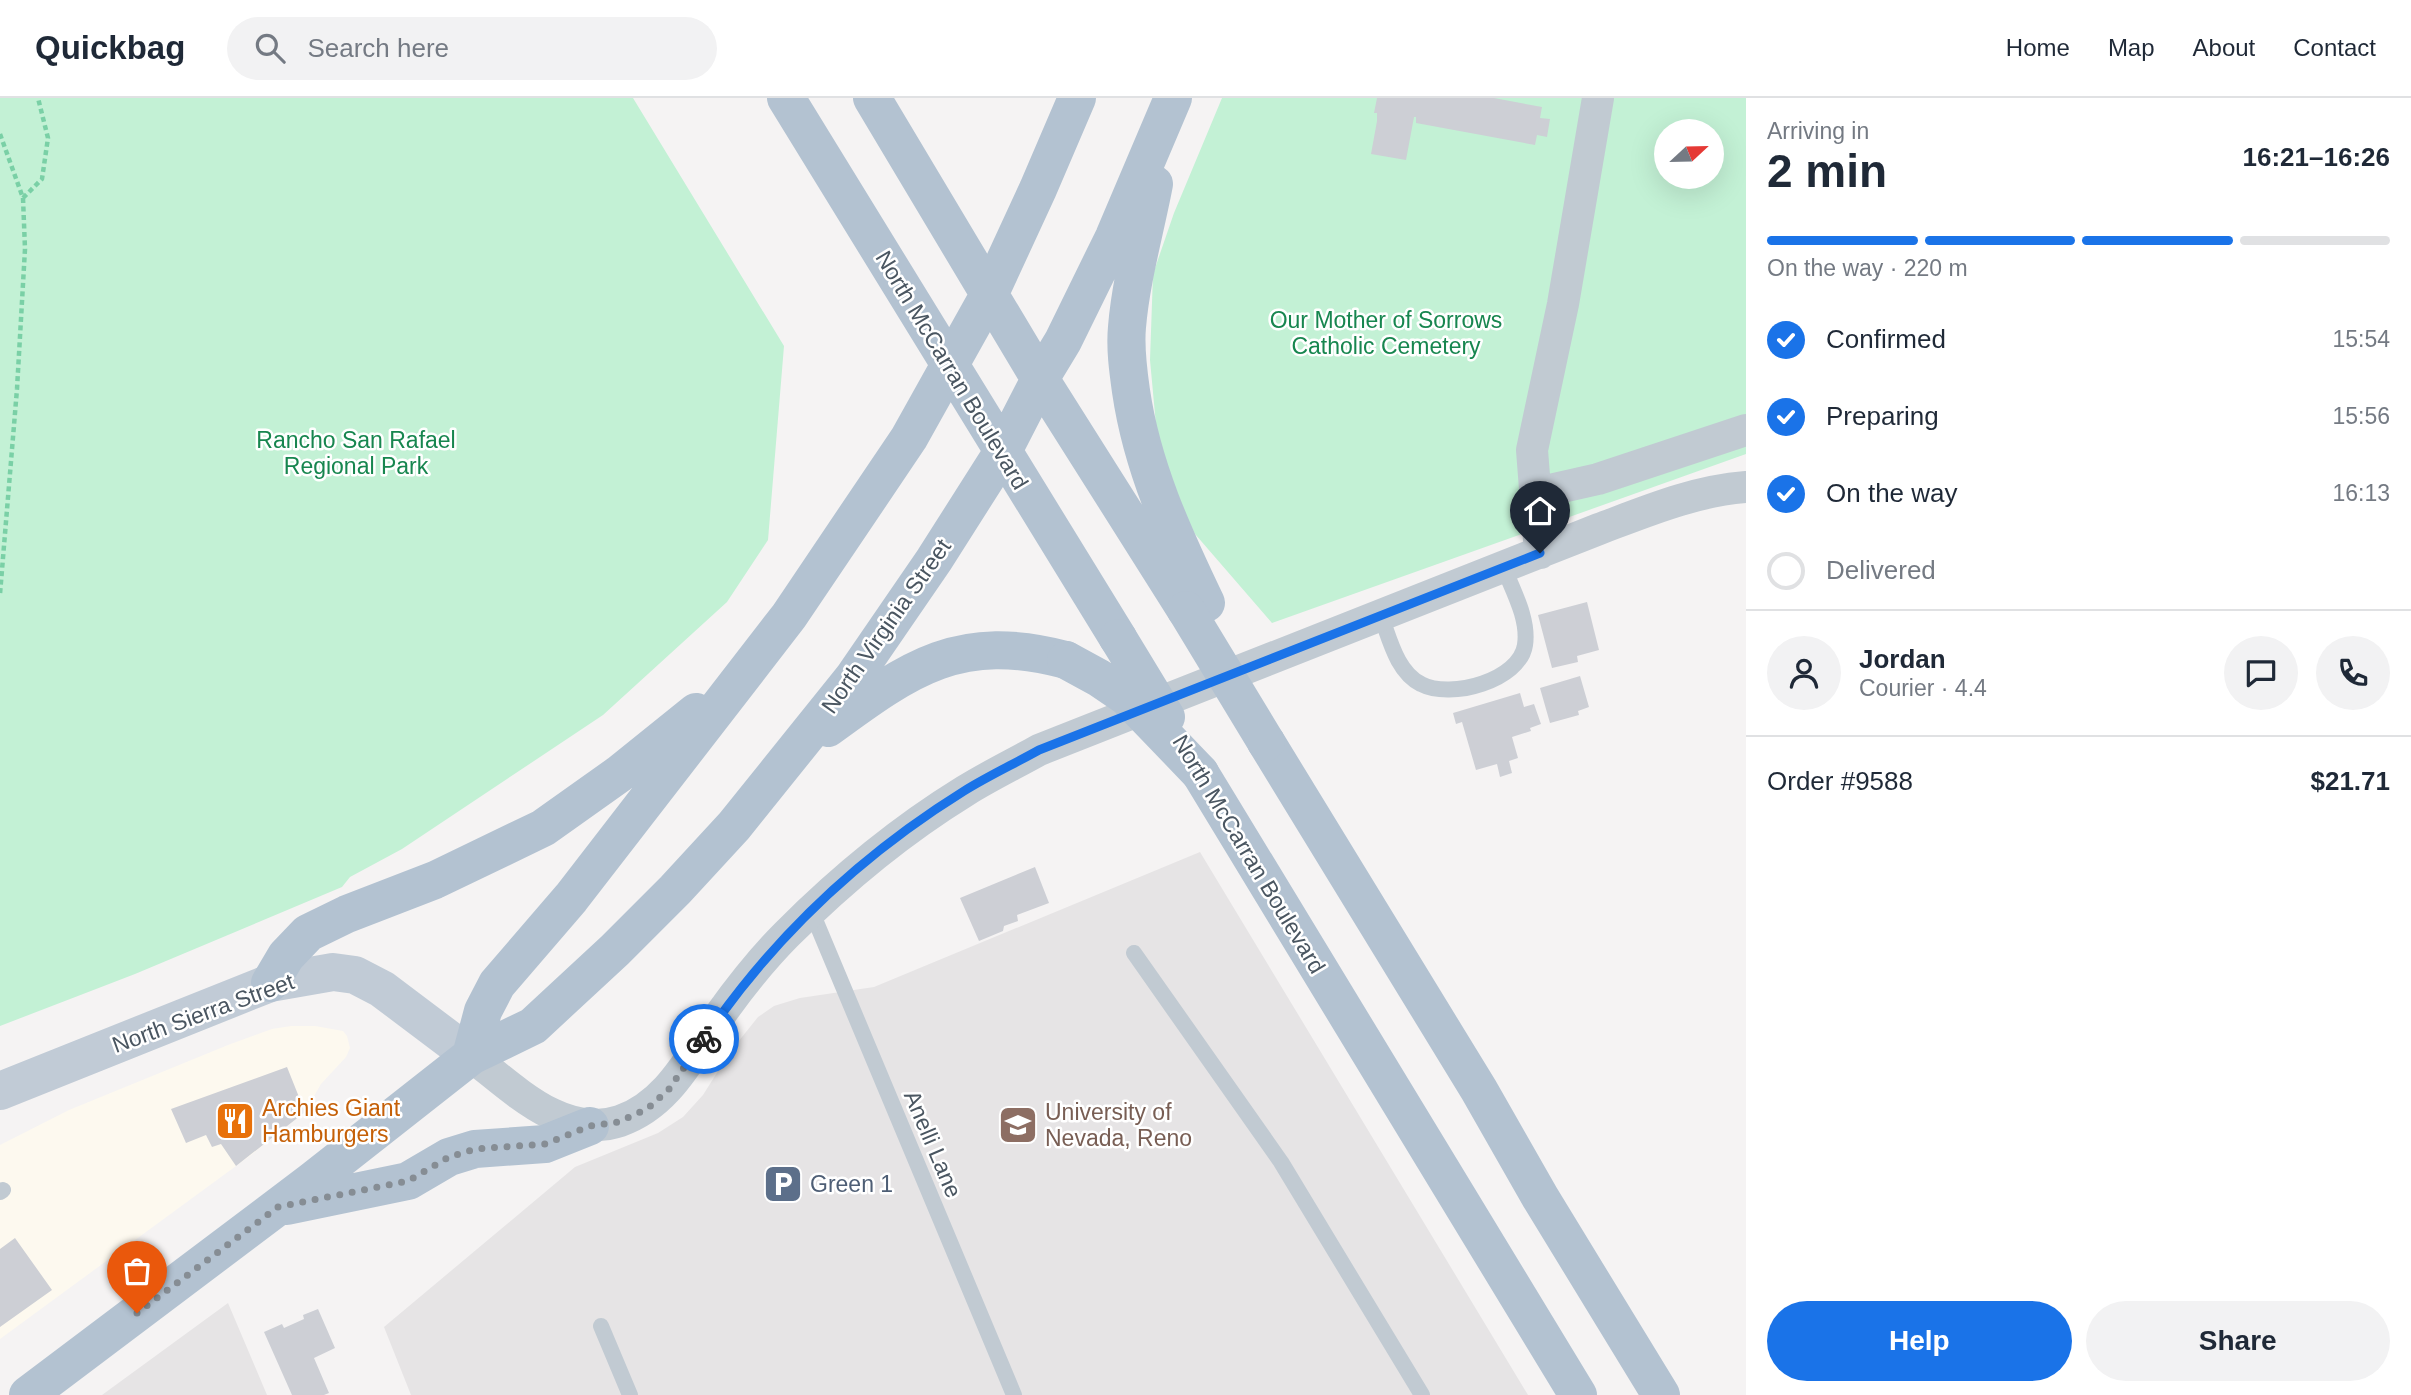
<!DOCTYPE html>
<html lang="en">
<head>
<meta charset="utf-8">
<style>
  body { margin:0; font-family:Helvetica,sans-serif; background:#f2f2f3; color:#1f2937; height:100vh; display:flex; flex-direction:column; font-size:26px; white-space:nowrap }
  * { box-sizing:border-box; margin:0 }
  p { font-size:23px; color:#747a83 }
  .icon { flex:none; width:38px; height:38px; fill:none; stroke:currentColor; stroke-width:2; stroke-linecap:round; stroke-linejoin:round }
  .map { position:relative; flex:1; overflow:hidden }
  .panel { display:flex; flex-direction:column; background:#fff; width:665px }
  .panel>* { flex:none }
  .needle { width:46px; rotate:68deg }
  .controls { position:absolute; left:1654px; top:21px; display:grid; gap:14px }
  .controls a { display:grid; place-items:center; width:70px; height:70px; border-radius:50%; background:#fff; box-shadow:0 7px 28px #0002; font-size:35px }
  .pin { position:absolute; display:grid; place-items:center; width:60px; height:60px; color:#fff; margin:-72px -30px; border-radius:50% 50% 50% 0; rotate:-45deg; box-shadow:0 0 7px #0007 }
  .pin .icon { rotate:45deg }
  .courier { position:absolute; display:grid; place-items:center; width:70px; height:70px; margin:-35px; border:5px solid #1a73e8; border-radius:50%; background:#fff; color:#222; box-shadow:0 2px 9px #0007 }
  .head em { font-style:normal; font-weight:700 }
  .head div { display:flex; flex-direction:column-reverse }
  .head { display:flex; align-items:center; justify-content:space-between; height:119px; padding:0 21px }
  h1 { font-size:46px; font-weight:700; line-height:52px }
  .bar { display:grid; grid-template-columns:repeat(4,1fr); gap:10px 7px; align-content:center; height:84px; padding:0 21px }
  .bar i { height:9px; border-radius:5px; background:#e0e1e3 }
  .bar .selected { background:#1a73e8 }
  .bar p { grid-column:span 4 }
  .line { display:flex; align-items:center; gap:18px; padding:0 21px; border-top:2px solid #e0e1e3 }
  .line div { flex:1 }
  .round { display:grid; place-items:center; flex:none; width:74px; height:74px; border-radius:37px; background:#f2f2f3 }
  ol { padding:0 21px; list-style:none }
  li { display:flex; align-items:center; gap:21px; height:77px }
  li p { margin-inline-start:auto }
  li .icon { padding:7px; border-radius:50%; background:#1a73e8; color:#fff; stroke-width:4 }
  li:last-child { color:#747a83 }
  li i { width:38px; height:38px; border:4px solid #e0e1e3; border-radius:50% }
  .primary-button { display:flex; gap:14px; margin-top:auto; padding:14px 21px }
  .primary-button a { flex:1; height:80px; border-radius:42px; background:#1a73e8; color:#fff; font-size:28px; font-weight:700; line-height:80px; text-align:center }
  .primary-button a+a { background:#f2f2f3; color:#1f2937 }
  header { display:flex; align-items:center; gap:42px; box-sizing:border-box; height:98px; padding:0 35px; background:#fff; border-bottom:2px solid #e0e1e3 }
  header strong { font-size:33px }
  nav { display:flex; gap:38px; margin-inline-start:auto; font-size:24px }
  .search { width:490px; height:63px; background:#f2f2f3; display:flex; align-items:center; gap:18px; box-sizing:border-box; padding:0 24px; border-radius:38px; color:#747a83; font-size:26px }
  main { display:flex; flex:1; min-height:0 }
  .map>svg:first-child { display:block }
  .commercial { fill:#fdf9ef }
  .education { fill:#e6e4e5 }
  .green { fill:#c3f1d5; fill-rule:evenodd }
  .building { fill:#cdcfd5 }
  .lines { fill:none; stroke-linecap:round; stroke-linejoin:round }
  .path { stroke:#7ad0a6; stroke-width:4.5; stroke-dasharray:5 3.5; stroke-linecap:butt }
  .lane { stroke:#c1cad2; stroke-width:16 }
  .street { stroke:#c1cad2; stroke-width:32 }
  .secondary { stroke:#c1cbd6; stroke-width:38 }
  .primary { stroke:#b3c2d1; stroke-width:38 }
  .primary-bridge { stroke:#b3c2d1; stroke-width:38 }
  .done { stroke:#868d94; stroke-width:7; stroke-dasharray:0 12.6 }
  .route { stroke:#1a73e8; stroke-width:9 }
  .labels { text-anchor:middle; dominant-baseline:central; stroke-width:5; stroke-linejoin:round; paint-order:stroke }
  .park-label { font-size:23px; fill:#17864f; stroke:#fff }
  .street-label { font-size:23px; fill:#4a5661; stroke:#fff }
  .food-label { font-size:23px; fill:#c56008; stroke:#fff; text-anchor:start }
  .education-label { font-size:23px; fill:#785e54; stroke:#fff; text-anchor:start }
  .service-label { font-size:23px; fill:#4e5e75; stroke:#fff; text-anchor:start }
</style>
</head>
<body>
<header>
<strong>Quickbag</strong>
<div class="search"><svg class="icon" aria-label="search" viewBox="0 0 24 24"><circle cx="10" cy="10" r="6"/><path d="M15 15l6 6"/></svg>Search here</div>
<nav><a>Home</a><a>Map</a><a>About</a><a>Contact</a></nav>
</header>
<main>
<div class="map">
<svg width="1746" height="1297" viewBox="0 0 1746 1297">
  <rect width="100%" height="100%" fill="#f5f3f3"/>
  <path class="commercial" d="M 291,928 L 315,928 L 343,933 L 347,938 L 350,950 L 346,959 L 321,986 L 305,1014 L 251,1057 L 0,1241 L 0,1047 L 69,1012 L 228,947 L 272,931 Z"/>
  <path class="education" d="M 1200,754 L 1528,1297 L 411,1297 L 384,1229 L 575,1069 L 658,1035 L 683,1019 L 703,997 L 730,954 L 758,919 L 774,908 L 800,900 L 874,889 Z
    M 228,1205 L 267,1297 L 102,1297 Z"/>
  <path class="green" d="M 0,0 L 633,0 L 784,248 L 768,442 L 727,504 L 603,617 L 402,751 L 350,779 L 342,789 L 135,876 L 0,928 Z
    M 1222,0 L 1746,0 L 1746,356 L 1272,525 L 1195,436 L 1168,385 L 1156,327 L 1150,262 L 1153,176 L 1174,115 ZM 1666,33 L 1712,33 L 1712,79 L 1666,79 Z"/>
  <path class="building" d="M 1377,0 L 1494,0 L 1542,9 L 1540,20 L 1550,21 L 1547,39 L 1537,37 L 1535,47 L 1416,25 L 1416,19 L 1414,19 L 1406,62 L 1371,56 L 1377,23 L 1377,15 L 1374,15 Z
    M 1587,504 L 1599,552 L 1577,558 L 1578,564 L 1552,570 L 1538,517 Z
    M 1580,578 L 1589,609 L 1578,613 L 1579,617 L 1550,625 L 1540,590 Z
    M 1520,595 L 1524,609 L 1534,606 L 1541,626 L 1530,630 L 1531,633 L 1512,639 L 1518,660 L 1509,663 L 1512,675 L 1500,679 L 1497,666 L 1476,672 L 1462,624 L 1456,626 L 1453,615 Z
    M 1035,769 L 1049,805 L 1017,817 L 1018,823 L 1004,828 L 1003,833 L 979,843 L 960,800 Z
    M 287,969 L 305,1014 L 236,1068 L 221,1046 L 212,1049 L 206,1037 L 186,1045 L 171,1011 Z
    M 15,1140 L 52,1192 L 0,1229 L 0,1151 Z
    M 318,1211 L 335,1250 L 314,1260 L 329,1295 L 324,1297 L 292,1297 L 264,1234 L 282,1226 L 284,1230 L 304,1221 L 303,1217 Z"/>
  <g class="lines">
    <path class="path" d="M 0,36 L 23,100 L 25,151 L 17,291 L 0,496
      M 23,100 L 42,81 L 48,40 L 38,0"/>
    <path class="lane" d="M 1381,518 C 1390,542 1397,574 1421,586 C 1451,602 1520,582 1525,547 C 1529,521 1513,493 1504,470
      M 811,812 L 1014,1297
      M 1134,855 L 1281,1064 L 1422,1297
      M 0,1094 L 3,1092
      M 601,1228 L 630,1297"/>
    <path class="street" d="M 1536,395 L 1598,381 L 1746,332
      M 1540,455 L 1532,352 L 1563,206 L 1598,0
      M 471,958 C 513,990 563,1042 620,1023 C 669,1006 691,957 720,917 C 740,889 763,860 787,836 C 841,782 900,733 965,693 C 989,678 1014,666 1039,652 L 1599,431 C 1647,413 1694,393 1746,389"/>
    <path class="secondary" d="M 0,993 L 270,885 L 333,874 L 355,877 L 382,891 L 471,958"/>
    <path class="primary" d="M 786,0 L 1118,540
      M 872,0 L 1040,281 L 1186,512
      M 1154,86 C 1145,133 1131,181 1127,229 C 1125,250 1128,272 1131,293 C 1142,369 1173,436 1206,505
      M 828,630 C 911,569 960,534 1066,562
      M 1266,644 L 1479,992 L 1540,1099 L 1661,1297
      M 1200,675 L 1578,1297
      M 270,885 L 286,858 L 308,835 L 347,816 L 435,782 L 543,730 L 619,676 L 696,614
      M 471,958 L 483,913 L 497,886 L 571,800 L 789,518 L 909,340 L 990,195 L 1038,91 L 1077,0
      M 287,1108 L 408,1083 L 449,1059 L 475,1051 L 545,1046 L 590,1028
      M 28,1297 L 312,1083 L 471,958 L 533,928 L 615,852 L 675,792 L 734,728 L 853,580 L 934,462 L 1002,355 L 1040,281 L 1063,243 L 1114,139 L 1173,0"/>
    <path class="primary-bridge" d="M 1186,512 L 1266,644
      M 1118,540 L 1166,619
      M 1066,562 L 1099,580 L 1127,599 L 1200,675"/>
  </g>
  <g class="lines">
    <path class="done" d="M 137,1215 L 278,1109 L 408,1083 L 449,1059 L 475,1051 L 545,1046 L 590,1028 L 618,1024 L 647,1011 L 669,991 L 704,941"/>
    <path class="route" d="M 704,941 C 772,841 861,757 964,693 C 988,678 1014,666 1039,652 L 1540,455"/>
  </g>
  <defs>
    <g id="restaurant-square" transform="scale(2.0125)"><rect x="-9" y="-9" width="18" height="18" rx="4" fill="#e8710a" stroke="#fff"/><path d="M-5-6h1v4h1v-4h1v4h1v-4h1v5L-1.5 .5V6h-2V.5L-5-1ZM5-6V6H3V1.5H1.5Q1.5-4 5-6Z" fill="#fff"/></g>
    <g id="university-square" transform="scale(2.0125)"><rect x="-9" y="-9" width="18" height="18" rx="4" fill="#8d6e63" stroke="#fff"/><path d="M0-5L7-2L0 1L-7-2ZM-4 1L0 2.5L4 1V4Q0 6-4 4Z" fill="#fff"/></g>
    <g id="parking-square" transform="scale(2.0125)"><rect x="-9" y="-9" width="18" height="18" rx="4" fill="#5c6f8a" stroke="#fff"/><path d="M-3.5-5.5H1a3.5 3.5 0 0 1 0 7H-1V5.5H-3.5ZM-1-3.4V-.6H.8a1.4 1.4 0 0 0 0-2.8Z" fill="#fff"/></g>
  </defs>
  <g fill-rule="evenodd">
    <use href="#restaurant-square" x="235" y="1023"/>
    <use href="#university-square" x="1018" y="1027"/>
    <use href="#parking-square" x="783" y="1086"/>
  </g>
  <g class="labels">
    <g class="park-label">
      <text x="1386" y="222">Our Mother of Sorrows<tspan x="1386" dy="26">Catholic Cemetery</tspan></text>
      <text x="356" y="342">Rancho San Rafael<tspan x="356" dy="26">Regional Park</tspan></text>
    </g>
    <g class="street-label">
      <text transform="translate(952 272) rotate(59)">North McCarran Boulevard</text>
      <text transform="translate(886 528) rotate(-55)">North Virginia Street</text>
      <text transform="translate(1249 756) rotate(59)">North McCarran Boulevard</text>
      <text transform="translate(203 915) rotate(-20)">North Sierra Street</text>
      <text transform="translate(933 1046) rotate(67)">Anelli Lane</text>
    </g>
    <g class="food-label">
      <text x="262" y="1010">Archies Giant<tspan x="262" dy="26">Hamburgers</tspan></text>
    </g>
    <g class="education-label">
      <text x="1045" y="1014">University of<tspan x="1045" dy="26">Nevada, Reno</tspan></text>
    </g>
    <g class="service-label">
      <text x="810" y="1086">Green 1</text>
    </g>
  </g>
</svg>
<div class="controls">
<a><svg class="needle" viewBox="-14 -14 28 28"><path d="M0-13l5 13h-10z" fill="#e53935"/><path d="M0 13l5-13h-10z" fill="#747a83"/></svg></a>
</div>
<div class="pin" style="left:137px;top:1215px;background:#ea580c"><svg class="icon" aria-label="bag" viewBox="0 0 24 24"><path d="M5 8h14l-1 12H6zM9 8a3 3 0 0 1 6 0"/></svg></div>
<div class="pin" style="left:1540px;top:455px;background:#1f2937"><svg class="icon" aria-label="home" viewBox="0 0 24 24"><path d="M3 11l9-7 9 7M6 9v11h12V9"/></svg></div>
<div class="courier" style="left:704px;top:941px"><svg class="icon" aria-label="bike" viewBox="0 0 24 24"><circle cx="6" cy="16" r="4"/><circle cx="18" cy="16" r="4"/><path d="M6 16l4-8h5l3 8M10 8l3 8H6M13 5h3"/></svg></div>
</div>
<section class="panel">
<div class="head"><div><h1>2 min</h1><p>Arriving in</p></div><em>16:21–16:26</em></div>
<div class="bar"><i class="selected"></i><i class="selected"></i><i class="selected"></i><i></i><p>On the way · 220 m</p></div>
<ol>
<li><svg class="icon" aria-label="check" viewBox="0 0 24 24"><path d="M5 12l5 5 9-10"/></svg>Confirmed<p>15:54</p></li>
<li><svg class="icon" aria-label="check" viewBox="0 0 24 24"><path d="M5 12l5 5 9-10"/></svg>Preparing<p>15:56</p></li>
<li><svg class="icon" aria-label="check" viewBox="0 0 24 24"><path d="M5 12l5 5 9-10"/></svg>On the way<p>16:13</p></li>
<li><i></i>Delivered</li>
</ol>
<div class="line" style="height:126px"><a class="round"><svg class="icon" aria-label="person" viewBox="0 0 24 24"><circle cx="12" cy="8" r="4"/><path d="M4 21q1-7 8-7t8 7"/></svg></a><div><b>Jordan</b><p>Courier · 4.4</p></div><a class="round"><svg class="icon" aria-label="chat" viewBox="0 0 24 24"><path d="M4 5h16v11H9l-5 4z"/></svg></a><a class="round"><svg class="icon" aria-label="phone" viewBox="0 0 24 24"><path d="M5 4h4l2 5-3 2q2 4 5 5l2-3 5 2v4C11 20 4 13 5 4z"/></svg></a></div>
<div class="line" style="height:91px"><div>Order #9588</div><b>$21.71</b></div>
<div class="primary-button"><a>Help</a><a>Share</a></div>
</section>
</main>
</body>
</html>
